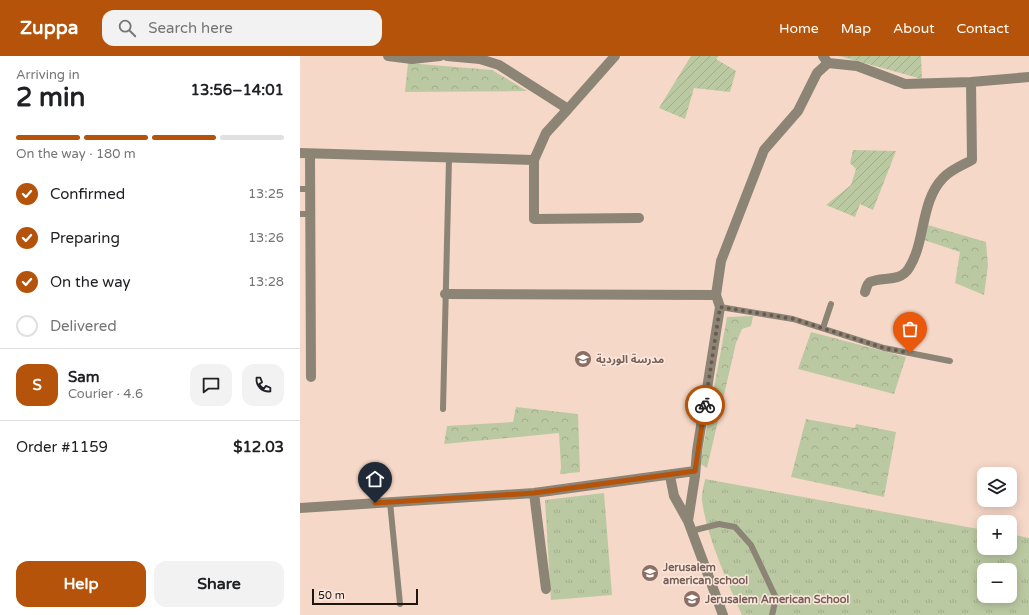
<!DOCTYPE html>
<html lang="en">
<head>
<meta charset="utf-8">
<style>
  body { margin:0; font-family:"Varela Round","Noto Sans Arabic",sans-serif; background:#f2f2f2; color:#202124; height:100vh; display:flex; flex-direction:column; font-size:15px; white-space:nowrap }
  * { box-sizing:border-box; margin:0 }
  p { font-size:13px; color:#757577 }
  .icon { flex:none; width:22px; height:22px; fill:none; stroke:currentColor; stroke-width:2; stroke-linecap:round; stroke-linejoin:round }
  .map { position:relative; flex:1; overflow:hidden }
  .panel { display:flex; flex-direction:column; background:#fff; width:300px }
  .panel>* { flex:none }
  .tools { position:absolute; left:677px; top:411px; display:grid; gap:8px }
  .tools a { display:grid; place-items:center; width:40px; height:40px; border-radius:8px; background:#fff; box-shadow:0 2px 10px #0003; font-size:20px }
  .scale { position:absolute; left:12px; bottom:10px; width:106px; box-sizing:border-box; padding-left:4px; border:2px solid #1f150f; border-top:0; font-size:11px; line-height:14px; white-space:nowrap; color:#1f150f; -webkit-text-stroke:3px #fbe8df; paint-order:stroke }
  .pin { position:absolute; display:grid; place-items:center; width:34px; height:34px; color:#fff; margin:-41px -17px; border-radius:50% 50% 50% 0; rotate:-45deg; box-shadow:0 0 4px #0007 }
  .pin .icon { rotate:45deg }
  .courier { position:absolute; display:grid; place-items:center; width:40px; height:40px; margin:-20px; border:3px solid #b45309; border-radius:50%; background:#fff; color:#222; box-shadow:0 1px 5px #0007 }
  .headline em { font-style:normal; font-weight:800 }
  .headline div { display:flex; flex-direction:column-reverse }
  .headline { display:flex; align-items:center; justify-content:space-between; height:68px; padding:0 16px }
  h1 { font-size:26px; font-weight:800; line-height:30px }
  .bar { display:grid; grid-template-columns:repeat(4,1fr); gap:6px 4px; align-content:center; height:48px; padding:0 16px }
  .bar i { height:5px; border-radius:3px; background:#e0e0e0 }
  .bar .selected { background:#b45309 }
  .bar p { grid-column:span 4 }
  .line { display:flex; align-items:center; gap:10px; padding:0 16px; border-top:1px solid #e0e0e0 }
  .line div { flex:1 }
  .round { display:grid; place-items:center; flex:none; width:42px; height:42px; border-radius:12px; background:#f2f2f2 }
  ol { padding:0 16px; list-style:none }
  li { display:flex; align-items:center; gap:12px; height:44px }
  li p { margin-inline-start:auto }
  li .icon { padding:4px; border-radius:50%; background:#b45309; color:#fff; stroke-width:4 }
  li:last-child { color:#757577 }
  li i { width:22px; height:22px; border:2px solid #e0e0e0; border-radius:50% }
  .action { display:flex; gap:8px; margin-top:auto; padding:8px 16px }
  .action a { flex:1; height:46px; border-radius:12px; background:#b45309; color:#fff; font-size:16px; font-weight:800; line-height:46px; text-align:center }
  .action a+a { background:#f2f2f2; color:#202124 }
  header { display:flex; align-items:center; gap:24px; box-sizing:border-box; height:56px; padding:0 20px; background:#b45309; color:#fff }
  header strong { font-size:19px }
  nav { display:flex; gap:22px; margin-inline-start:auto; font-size:14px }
  .search { width:280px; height:36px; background:#f2f2f2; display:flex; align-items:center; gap:10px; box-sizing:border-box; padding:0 14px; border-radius:12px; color:#757577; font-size:15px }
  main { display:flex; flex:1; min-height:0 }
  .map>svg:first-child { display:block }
  .grass { fill:url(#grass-tufts); fill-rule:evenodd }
  .forest { fill:url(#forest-crowns) }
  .garden { fill:url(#garden-furrows) }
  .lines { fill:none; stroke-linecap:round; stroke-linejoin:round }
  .lane { stroke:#8c8575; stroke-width:6 }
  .street { stroke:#8c8575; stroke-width:10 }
  .done { stroke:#6a5950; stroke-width:4; stroke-dasharray:0 7.2 }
  .route { stroke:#b45309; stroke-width:5 }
  .labels { text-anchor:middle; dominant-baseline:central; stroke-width:3; stroke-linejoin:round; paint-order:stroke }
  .education-label { font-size:11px; font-weight:bold; fill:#785e54; stroke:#fbe8df; text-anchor:start }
</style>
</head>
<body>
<header>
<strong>Zuppa</strong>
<div class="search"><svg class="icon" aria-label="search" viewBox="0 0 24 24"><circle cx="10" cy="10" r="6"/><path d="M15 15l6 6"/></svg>Search here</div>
<nav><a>Home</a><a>Map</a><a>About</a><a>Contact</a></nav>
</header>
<main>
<section class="panel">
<div class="headline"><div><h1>2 min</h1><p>Arriving in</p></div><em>13:56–14:01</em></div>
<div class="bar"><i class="selected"></i><i class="selected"></i><i class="selected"></i><i></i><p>On the way · 180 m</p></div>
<ol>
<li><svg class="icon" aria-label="check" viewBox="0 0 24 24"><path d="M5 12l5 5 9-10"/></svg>Confirmed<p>13:25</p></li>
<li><svg class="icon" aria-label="check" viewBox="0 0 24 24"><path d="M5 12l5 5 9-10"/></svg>Preparing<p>13:26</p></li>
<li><svg class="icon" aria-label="check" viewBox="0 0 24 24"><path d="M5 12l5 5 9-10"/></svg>On the way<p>13:28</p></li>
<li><i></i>Delivered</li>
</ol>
<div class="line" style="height:72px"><b class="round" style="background:#b45309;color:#fff">S</b><div><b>Sam</b><p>Courier · 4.6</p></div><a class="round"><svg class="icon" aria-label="chat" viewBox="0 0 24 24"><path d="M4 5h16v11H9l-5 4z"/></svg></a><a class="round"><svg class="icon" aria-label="phone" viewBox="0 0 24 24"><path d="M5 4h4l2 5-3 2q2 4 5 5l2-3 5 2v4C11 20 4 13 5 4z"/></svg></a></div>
<div class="line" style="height:52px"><div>Order #1159</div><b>$12.03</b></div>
<div class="action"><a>Help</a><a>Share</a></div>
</section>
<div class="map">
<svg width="729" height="559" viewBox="0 0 729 559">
  <defs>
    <pattern id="grass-tufts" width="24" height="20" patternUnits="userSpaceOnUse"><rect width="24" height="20" fill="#bbc9a2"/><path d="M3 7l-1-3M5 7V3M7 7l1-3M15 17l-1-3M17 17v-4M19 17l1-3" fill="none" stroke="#a0ac8a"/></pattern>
    <pattern id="forest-crowns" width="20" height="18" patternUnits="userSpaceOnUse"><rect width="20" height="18" fill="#bbc9a2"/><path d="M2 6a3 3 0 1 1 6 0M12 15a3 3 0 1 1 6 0" fill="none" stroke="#a0ac8a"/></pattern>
    <pattern id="garden-furrows" width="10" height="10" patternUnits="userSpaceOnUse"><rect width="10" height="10" fill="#bbc9a2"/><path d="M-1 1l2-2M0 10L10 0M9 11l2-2" fill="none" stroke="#a0ac8a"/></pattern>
  </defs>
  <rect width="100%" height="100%" fill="#f6d8c8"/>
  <path class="grass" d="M 405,423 L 684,474 L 684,492 L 710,492 L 710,478 L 729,482 L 729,559 L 442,559 C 427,525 407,481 402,445 C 401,438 404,430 405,423 ZM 684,514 L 710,514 L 710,540 L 684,540 Z
    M 304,437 L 312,539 L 251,544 L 245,444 Z"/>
  <path class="forest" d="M 108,7 L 192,14 L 227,35 L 105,36 Z
    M 628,169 L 686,186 L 688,210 L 684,239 L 655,227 L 660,196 L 624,184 Z
    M 453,260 L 451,270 L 442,273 L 436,287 L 407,412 L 400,408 L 427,261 Z
    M 511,276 L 606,301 L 594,338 L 498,313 Z
    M 216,351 L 278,358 L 280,416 L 260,418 L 261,411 L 259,377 L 144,388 L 147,370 L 213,366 Z
    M 506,363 L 555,372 L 556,368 L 596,376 L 584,441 L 491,421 Z"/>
  <path class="garden" d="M 391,0 L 419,0 L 416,3 L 436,15 L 430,36 L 394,32 L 385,63 L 359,52 Z
    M 539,0 L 621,0 L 622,23 Z
    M 553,94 L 596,95 L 573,154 L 560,148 L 555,161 L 526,149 L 551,129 L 556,113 L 550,107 Z"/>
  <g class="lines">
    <path class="lane" d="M 0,133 L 10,133
      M 0,158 L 10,158
      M 420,251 L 493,263 L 584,292 L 650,305
      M 523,272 L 531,248
      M 143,353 L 149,103
      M 90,446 L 100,548
      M 391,475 L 419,468 L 435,471 L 451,489 L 476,542 L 472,559"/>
    <path class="street" d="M 88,0 L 112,3 L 140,0
      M 147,0 L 180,3 L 199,9 L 268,53 L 315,0
      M 523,0 L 528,7 L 557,10 L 605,28 L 671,26 L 729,21
      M 0,97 L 234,104 L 246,77 L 268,53
      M 10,98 L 11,321
      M 234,104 L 234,163 L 339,162
      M 565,236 C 566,233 567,228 570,226 C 582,220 600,227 609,212 C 626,185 620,146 643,122 C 650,114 663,109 672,104 L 671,26
      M 145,238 L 416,239
      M 370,420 L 374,440 L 388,465 L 423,559
      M 234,437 L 246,533
      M 0,452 L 234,437 L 395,415
      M 388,465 L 395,420 L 397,395 L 420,251 L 416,239 L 421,205 L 464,94 L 498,55 L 517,17 L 528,7"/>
  </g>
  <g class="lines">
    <path class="done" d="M 405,349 L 420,251 L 494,263 L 584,292 L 610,297"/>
    <path class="route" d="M 75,447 L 234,437 L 395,415 L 405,349"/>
  </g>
  <defs>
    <g id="school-disc" transform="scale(0.9)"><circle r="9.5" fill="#8d6e63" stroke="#fbe8df"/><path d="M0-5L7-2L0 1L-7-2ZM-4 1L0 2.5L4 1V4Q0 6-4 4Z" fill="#fff"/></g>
  </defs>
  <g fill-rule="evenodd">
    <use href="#school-disc" x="283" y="303"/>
    <use href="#school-disc" x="350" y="517"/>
    <use href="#school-disc" x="392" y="543"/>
  </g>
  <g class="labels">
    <g class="education-label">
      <text x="296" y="303">مدرسة الوردية</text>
      <text x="363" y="511">Jerusalem<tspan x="363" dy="13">american school</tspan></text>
      <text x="405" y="543">Jerusalem American School</text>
    </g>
  </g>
</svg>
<div class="tools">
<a><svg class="icon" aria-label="layers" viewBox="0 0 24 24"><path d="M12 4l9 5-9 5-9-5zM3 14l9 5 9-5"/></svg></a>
<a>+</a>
<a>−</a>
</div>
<div class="scale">50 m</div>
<div class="pin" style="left:610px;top:297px;background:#ea580c"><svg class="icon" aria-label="bag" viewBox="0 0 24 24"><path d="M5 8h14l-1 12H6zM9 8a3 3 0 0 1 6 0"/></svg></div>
<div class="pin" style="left:75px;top:447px;background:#1f2937"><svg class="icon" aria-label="home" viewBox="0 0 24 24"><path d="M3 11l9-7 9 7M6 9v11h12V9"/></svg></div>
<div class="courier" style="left:405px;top:349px"><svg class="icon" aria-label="bike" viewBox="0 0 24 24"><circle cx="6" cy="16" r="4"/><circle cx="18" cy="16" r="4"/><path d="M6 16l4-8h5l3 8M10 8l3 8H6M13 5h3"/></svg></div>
</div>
</main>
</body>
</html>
